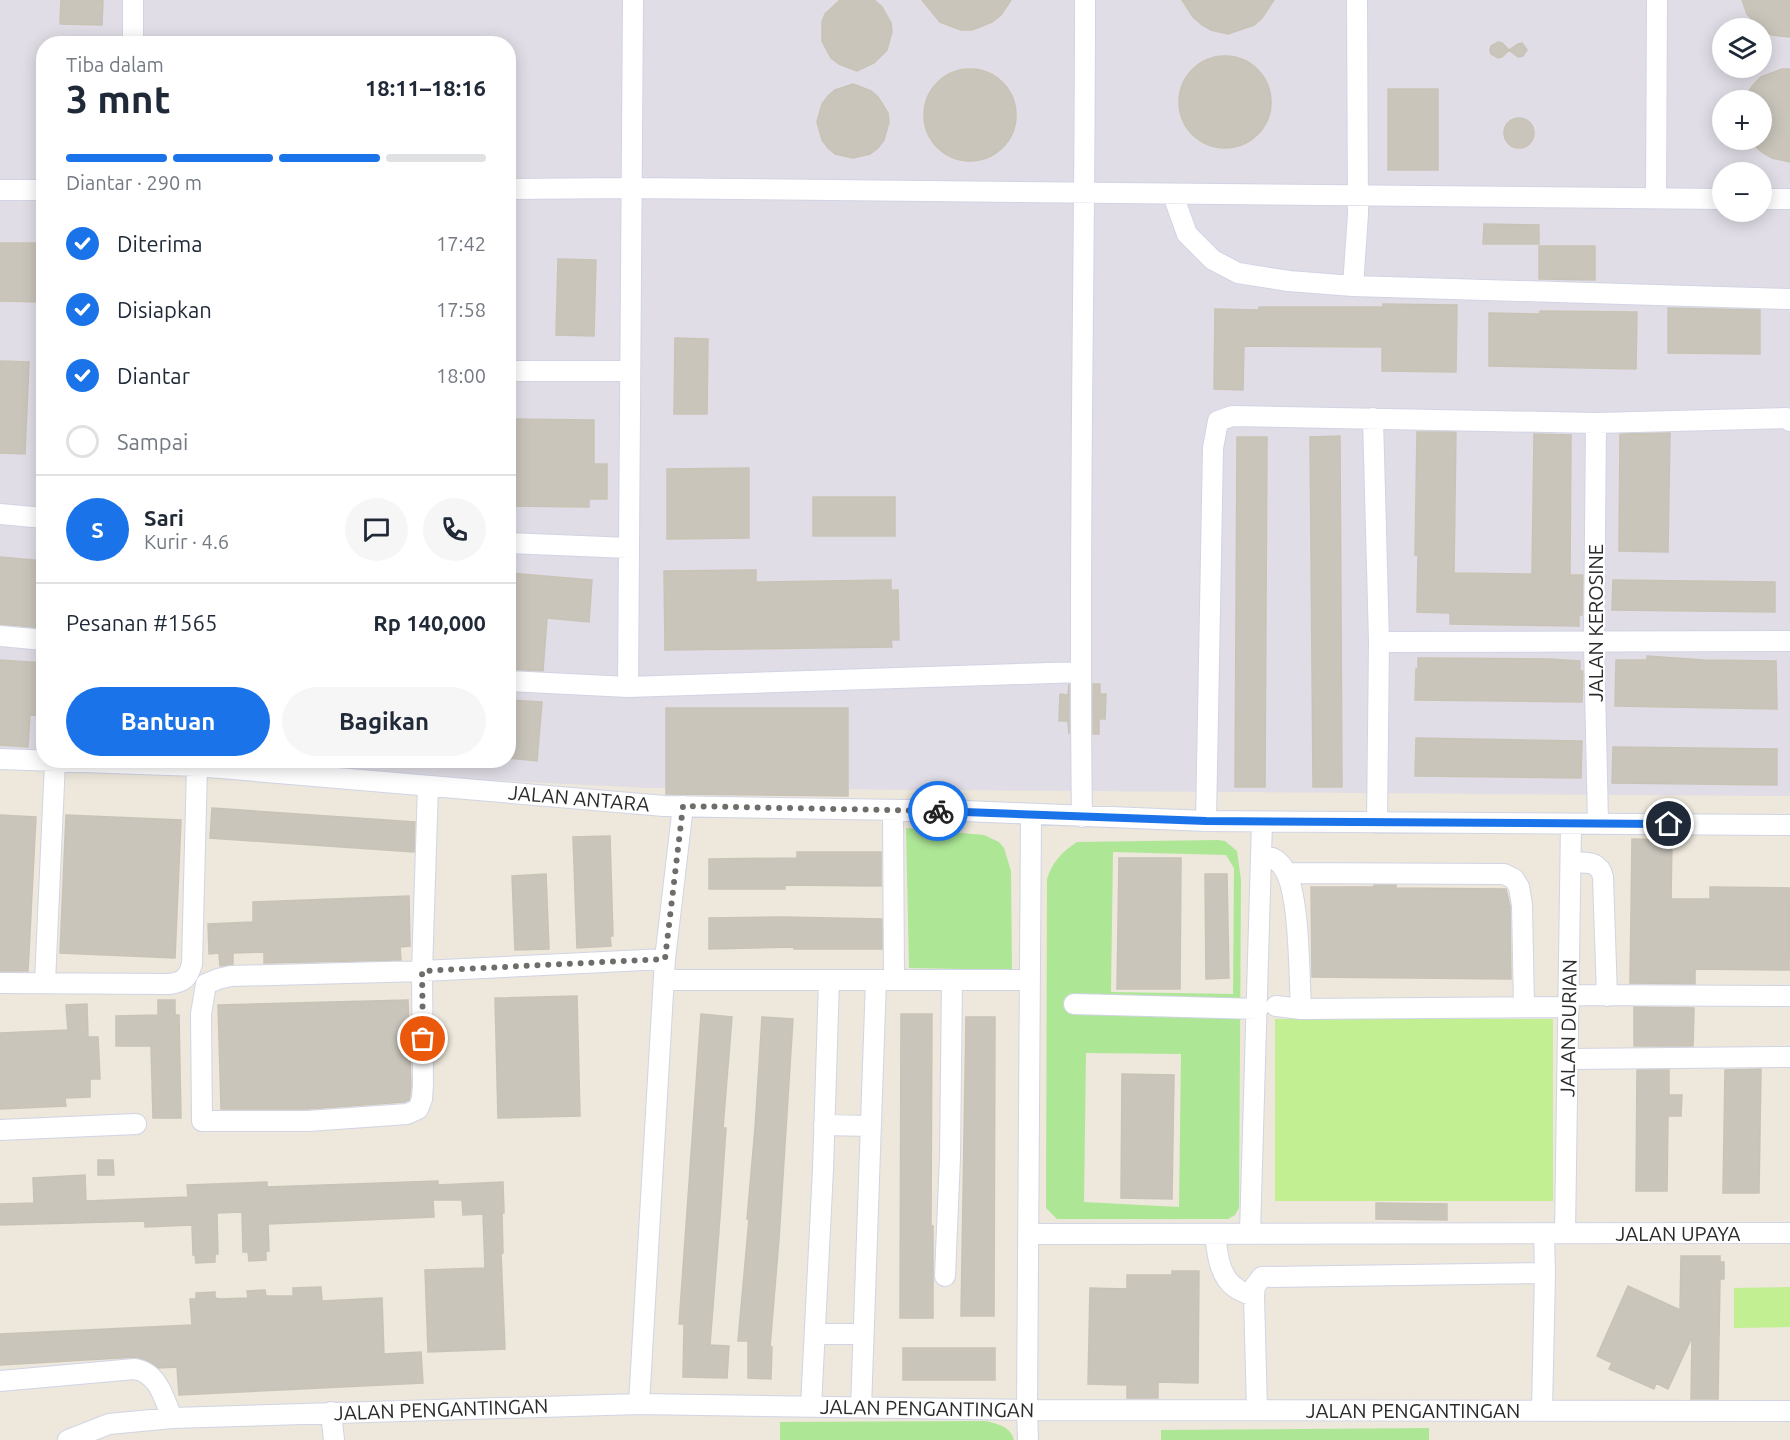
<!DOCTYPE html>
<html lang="id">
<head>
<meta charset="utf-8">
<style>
  body { margin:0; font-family:Ubuntu,sans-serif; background:#f6f6f7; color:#1f2937; height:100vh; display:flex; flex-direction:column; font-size:22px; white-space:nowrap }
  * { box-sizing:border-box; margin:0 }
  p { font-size:20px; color:#747a83 }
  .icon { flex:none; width:33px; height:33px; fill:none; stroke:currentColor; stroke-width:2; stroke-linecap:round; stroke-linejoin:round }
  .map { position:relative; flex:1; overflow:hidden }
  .details { position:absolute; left:36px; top:36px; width:480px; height:732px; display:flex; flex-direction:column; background:#fff; border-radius:24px; box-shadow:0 3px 15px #0003 }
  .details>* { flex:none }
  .controls { position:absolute; left:1712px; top:18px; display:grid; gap:12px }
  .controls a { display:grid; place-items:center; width:60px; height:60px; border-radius:50%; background:#fff; box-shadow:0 3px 15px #0003; font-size:30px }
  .pin { position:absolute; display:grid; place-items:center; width:51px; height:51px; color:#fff; margin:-26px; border:3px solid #fff; border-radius:50%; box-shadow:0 2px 6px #0007 }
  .courier { position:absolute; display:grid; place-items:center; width:60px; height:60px; margin:-30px; border:4px solid #1a73e8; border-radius:50%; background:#fff; color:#222; box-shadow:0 2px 8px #0007 }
  .overview em { font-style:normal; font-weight:600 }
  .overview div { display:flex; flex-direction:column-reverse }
  .overview { display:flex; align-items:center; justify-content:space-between; height:102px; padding:0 30px }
  h1 { font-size:39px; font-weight:600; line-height:45px }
  .bar { display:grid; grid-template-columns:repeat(4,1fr); gap:9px 6px; align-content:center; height:72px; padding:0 30px }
  .bar i { height:8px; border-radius:4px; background:#e0e1e3 }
  .bar .selected { background:#1a73e8 }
  .bar p { grid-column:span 4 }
  .line { display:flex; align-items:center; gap:15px; padding:0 30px; border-top:2px solid #e0e1e3 }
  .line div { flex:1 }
  .round { display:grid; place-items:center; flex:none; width:63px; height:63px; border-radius:32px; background:#f6f6f7 }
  ol { padding:0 30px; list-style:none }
  li { display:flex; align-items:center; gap:18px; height:66px }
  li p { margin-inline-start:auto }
  li .icon { padding:6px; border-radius:50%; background:#1a73e8; color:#fff; stroke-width:4 }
  li:last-child { color:#747a83 }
  li i { width:33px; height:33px; border:3px solid #e0e1e3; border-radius:50% }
  .cta { display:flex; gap:12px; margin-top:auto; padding:12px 30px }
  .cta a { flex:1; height:69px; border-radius:36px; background:#1a73e8; color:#fff; font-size:24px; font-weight:600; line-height:69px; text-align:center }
  .cta a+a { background:#f6f6f7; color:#1f2937 }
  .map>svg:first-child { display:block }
  .industrial { fill:#e0dde6; fill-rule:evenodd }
  .green { fill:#ade796; fill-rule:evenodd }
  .pitch { fill:#c2ef91 }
  .building { fill:#c9c5bb; stroke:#c9c3b6; stroke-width:1.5 }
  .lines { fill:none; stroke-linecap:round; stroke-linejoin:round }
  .minor-casing { stroke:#d1d4e4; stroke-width:22 }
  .minor { stroke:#fff; stroke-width:20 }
  .done { stroke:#6f6d69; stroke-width:6; stroke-dasharray:0 10.8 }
  .route { stroke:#1a73e8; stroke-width:8 }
  .labels { text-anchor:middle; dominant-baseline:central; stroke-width:4.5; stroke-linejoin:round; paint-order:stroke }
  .street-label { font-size:20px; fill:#2b2b2b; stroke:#fff }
</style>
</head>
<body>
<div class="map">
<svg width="1790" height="1440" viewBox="0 0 1790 1440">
  <rect width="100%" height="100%" fill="#ede7dc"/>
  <path class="industrial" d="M 0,0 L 1790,0 L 1790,796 L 649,788 L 112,761 L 508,760 L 508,44 L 44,44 L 43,757 L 0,755 ZM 1722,28 L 1761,28 L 1761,68 L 1722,68 ZM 1722,100 L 1761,100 L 1761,140 L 1722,140 ZM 1722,172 L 1761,172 L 1761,212 L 1722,212 Z"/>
  <path class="green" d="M 906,828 L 984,835 L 999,842 L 1004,848 L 1011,871 L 1012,970 L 909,968 Z
    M 1217,840 L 1225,841 L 1237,851 L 1241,880 L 1239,1208 L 1235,1215 L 1228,1219 L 1057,1219 L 1046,1208 L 1047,879 C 1052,862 1062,852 1077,842 ZM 1113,852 L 1226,855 L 1234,868 L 1233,994 L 1111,992 ZM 1086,1053 L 1181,1054 L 1179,1207 L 1084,1202 Z
    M 985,1421 C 998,1424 1010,1426 1014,1440 L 780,1440 L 780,1422 Z
    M 1429,1428 L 1429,1440 L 1161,1440 L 1161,1430 Z"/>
  <path class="pitch" d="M 1275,1019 L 1553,1019 L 1553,1201 L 1275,1201 Z
    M 1790,1287 L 1790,1327 L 1734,1328 L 1734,1288 Z"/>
  <path class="building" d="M 61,0 L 103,0 L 102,25 L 60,24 Z
    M 840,0 L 874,0 L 882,7 L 891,23 L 892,32 L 887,50 L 874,63 L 857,71 L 839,64 L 831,58 L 822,41 L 822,22 L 825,14 Z
    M 922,0 L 1011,0 L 1001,15 L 992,22 L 972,30 L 961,30 L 940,22 Z
    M 1182,0 L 1274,0 L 1262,18 L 1254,25 L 1228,34 L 1211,30 L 1202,25 L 1193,17 Z
    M 1742,0 L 1790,0 L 1790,37 L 1772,35 L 1762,30 L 1747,14 Z
    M 1498,42 L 1502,43 L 1509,50 L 1502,57 L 1498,58 L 1491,54 L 1490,50 L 1491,46 Z
    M 1522,43 L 1527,50 L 1523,56 L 1518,57 L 1509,50 L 1518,44 Z
    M1179 102a46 46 0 1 1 92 0a46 46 0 1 1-92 0Z
    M 1782,69 L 1790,69 L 1790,162 L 1772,158 L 1763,153 L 1748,140 L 1761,140 L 1761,100 L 1743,100 L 1753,85 L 1761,77 Z
    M924 115a46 46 0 1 1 92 0a46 46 0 1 1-92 0Z
    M 853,84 L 871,91 L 878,97 L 888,113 L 889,122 L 884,140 L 878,148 L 870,154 L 853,158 L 835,154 L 828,148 L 822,140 L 817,122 L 822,104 L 828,96 L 835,90 Z
    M 1388,89 L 1438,89 L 1438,170 L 1388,170 Z
    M1504 133a15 15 0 1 1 30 0a15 15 0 1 1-30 0Z
    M 1484,224 L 1539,225 L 1539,244 L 1483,244 Z
    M 0,243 L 44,243 L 44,302 L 0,301 Z
    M 1539,246 L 1595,246 L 1595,280 L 1539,279 Z
    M 558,259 L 596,260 L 594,336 L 556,335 Z
    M 1383,304 L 1457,305 L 1456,372 L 1382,371 L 1382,347 L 1244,346 L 1243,390 L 1214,389 L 1215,309 L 1259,310 L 1259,307 L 1383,307 Z
    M 1668,308 L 1760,310 L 1760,354 L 1668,353 Z
    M 1540,311 L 1637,312 L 1636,369 L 1489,366 L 1489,313 L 1540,314 Z
    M 675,338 L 708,339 L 707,414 L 674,414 Z
    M 0,361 L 29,362 L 25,454 L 0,453 Z
    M 508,419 L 594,420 L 594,464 L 607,464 L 607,499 L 589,499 L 589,507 L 508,506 Z
    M 1417,432 L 1456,432 L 1454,573 L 1532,574 L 1534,434 L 1571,435 L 1570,575 L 1583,575 L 1582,615 L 1579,615 L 1579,626 L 1450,624 L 1450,613 L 1417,612 L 1418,555 L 1415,555 Z
    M 1670,433 L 1668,552 L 1619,551 L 1620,434 Z
    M 1340,436 L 1342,787 L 1313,787 L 1310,437 Z
    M 1237,437 L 1267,437 L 1265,787 L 1235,787 Z
    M 749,468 L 749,538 L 667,539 L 667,469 Z
    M 813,497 L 895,497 L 895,536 L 813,536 Z
    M 0,557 L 44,561 L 44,628 L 0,624 Z
    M 756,570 L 756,582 L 891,580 L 891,590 L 898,590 L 899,640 L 891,640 L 892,647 L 665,650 L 664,571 Z
    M 508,573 L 592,580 L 589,622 L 547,618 L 543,671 L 508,669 Z
    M 1613,580 L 1775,582 L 1775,612 L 1612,610 Z
    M 1647,656 L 1704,660 L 1776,661 L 1777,709 L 1615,706 L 1616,660 L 1647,660 Z
    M 1418,658 L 1549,659 L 1580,661 L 1580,671 L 1583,671 L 1582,702 L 1415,700 L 1416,669 L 1418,669 Z
    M 0,660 L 44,663 L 44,716 L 30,715 L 28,747 L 0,745 Z
    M 1069,684 L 1069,734 L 1068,721 L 1059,721 L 1060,694 L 1068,695 Z
    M 1093,684 L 1100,684 L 1100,694 L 1106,694 L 1105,719 L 1099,719 L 1099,734 L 1093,734 Z
    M 508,700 L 542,702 L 537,761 L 508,758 Z
    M 666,708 L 848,708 L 848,796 L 666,794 Z
    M 1416,738 L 1582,741 L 1581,778 L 1415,776 Z
    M 1613,747 L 1777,749 L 1777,785 L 1612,783 Z
    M 212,808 L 415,822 L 414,852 L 210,838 Z
    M 0,815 L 36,817 L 28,971 L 0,971 Z
    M 66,815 L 181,820 L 175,958 L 60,953 Z
    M 610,836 L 613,936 L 610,936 L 611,946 L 577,948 L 573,837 Z
    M 1632,839 L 1672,840 L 1671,899 L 1710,899 L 1710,887 L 1790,888 L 1789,970 L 1695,969 L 1695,984 L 1630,983 Z
    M 797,852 L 881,852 L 881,886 L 785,885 L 785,889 L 709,889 L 709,859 L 797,858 Z
    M 1119,858 L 1181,858 L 1180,989 L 1117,989 Z
    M 546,874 L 549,949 L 515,950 L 512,876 Z
    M 1205,874 L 1227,874 L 1229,978 L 1206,979 Z
    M 1374,885 L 1396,885 L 1396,888 L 1506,889 L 1510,906 L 1511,979 L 1312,977 L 1311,887 L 1374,887 Z
    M 409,896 L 410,946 L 400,947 L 401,960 L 264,963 L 264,952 L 233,953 L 233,964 L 220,966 L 219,953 L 209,954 L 208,924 L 253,922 L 253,902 Z
    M 782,917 L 882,919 L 882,949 L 794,949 L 794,947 L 709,949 L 709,918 Z
    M 577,996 L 580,1116 L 498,1118 L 495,998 Z
    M 158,1000 L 175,1000 L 175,1015 L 179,1015 L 181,1118 L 153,1118 L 151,1046 L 116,1046 L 116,1016 L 158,1015 Z
    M 408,1000 L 411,1088 L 409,1100 L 404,1102 L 308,1109 L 221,1109 L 218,1005 Z
    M 87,1004 L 88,1037 L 98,1037 L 100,1079 L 90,1079 L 90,1097 L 65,1098 L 66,1106 L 0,1109 L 0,1033 L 68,1030 L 66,1005 Z
    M 1634,1007 L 1694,1008 L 1693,1046 L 1634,1046 Z
    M 701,1014 L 732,1017 L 723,1128 L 726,1128 L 720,1217 L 710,1345 L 729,1346 L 727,1378 L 683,1377 L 684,1324 L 679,1324 Z
    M 901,1014 L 932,1014 L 931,1226 L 933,1226 L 933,1318 L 900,1318 Z
    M 762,1017 L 793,1019 L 779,1239 L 770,1347 L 772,1347 L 771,1379 L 748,1378 L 748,1341 L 738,1341 L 749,1219 L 747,1219 L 755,1128 Z
    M 966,1017 L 995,1017 L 994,1316 L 961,1316 Z
    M 1761,1069 L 1759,1193 L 1723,1193 L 1725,1070 Z
    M 1637,1070 L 1669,1070 L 1669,1095 L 1682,1095 L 1681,1116 L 1668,1116 L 1667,1191 L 1636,1191 Z
    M 1122,1074 L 1174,1075 L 1172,1199 L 1121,1198 Z
    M 98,1160 L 113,1160 L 114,1175 L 98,1175 Z
    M 85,1175 L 86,1201 L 188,1197 L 187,1185 L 267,1182 L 267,1187 L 438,1181 L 438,1185 L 503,1182 L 504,1213 L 502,1213 L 503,1253 L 501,1253 L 505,1349 L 428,1352 L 425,1270 L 485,1268 L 483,1214 L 463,1215 L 462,1200 L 433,1200 L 434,1217 L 268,1224 L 269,1251 L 266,1251 L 266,1260 L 249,1261 L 248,1252 L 243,1252 L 242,1212 L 217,1213 L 218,1254 L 215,1254 L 215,1262 L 196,1263 L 195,1255 L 193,1255 L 192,1225 L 145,1227 L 145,1221 L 0,1225 L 0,1204 L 34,1203 L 33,1178 Z
    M 1376,1203 L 1447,1204 L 1447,1220 L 1376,1219 Z
    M 1681,1256 L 1720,1256 L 1720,1262 L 1724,1262 L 1724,1279 L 1720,1279 L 1718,1399 L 1691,1399 L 1692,1337 L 1668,1389 L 1656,1383 L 1654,1389 L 1609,1369 L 1612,1363 L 1597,1356 L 1628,1286 L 1680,1310 Z
    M 1172,1271 L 1199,1271 L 1198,1383 L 1158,1382 L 1158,1398 L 1127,1398 L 1127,1385 L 1088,1384 L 1090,1288 L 1127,1289 L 1127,1275 L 1172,1275 Z
    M 321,1287 L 322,1301 L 382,1298 L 384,1354 L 421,1352 L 423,1383 L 179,1395 L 177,1367 L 158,1368 L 148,1361 L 137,1357 L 0,1365 L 0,1334 L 192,1325 L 190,1299 L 196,1299 L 196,1293 L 215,1292 L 215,1298 L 220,1299 L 248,1298 L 247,1291 L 265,1290 L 266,1296 L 293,1296 L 293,1288 Z
    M 903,1348 L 995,1348 L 995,1380 L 903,1380 Z"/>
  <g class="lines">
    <g class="minor-casing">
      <path id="minor" d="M 133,44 L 133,0
        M 508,189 L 631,188 L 1722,199
        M 0,190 L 44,190
        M 1173,195 L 1187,234 L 1213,260 L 1238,273 L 1289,281 L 1353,286 L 1790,299
        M 1656,198 L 1657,0
        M 1761,199 L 1790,199
        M 1353,286 L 1358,214 L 1357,0
        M 508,371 L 630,371
        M 1373,418 L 1379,642 L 1377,823
        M 1596,423 L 1594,642 L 1598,823
        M 0,514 L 44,518
        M 508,543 L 629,548 L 628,687
        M 629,548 L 633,0
        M 0,636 L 44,640
        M 1379,642 L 1790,641
        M 508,681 L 628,687 L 1080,672
        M 0,759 L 197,766 L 664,806 L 965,811 L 1206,821 L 1790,825
        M 428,786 L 422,971 L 665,959 L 683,806
        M 893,810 L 894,980
        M 1082,817 C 1078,545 1085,272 1085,0
        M 1206,821 L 1213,448 L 1218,421 L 1232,416 L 1596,423 L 1786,418 L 1790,421
        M 1261,854 C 1271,857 1279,860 1284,869 C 1300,893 1299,976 1301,1009
        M 1571,862 C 1586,863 1599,860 1603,877 L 1607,996
        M 1287,873 L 1504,874 L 1514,879 L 1519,887 L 1522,905 L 1524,1007
        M 422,971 L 423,1084 L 422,1099 L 418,1109 L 407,1114 L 308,1121 L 202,1121 L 201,1014 L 206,984 L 218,979 L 231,976 Z
        M 664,980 L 1030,980
        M 45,982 L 55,762
        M 0,983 L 169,984 C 184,982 188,978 192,964 L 197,766
        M 1569,995 L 1790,996
        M 1074,1004 L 1258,1009
        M 1276,1006 L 1301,1009 L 1569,1007
        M 1568,1059 L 1790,1057
        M 824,1125 L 870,1126
        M 0,1130 L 136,1124
        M 1250,1233 L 1262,822
        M 1565,1233 L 1571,824
        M 1028,1234 L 1790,1233
        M 1215,1234 C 1217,1252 1219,1277 1236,1288 C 1241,1292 1248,1294 1254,1296
        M 945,1276 L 950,1157 L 952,980
        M 815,1334 L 863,1334
        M 0,1381 L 134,1369 C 158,1372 164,1398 172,1418
        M 639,1404 L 665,959
        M 811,1407 L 823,1169 L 829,980
        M 861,1408 L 876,980
        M 1257,1410 L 1254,1296 L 1255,1286 L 1262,1277 L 1545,1273
        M 1542,1411 L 1545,1273 L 1544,1233
        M 331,1412 L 334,1440
        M 68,1440 L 109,1424 L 172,1418 L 639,1404 L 1027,1410 L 1790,1411
        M 1028,1440 L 1027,1410 L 1031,814"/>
    </g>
    <use href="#minor" class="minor"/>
  </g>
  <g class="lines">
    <path class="done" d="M 423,1039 L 422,971 L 665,959 L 683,806 L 938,811"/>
    <path class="route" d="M 938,811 L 1206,821 L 1669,824"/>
  </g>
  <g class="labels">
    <g class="street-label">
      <text transform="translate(1595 623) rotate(-90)">JALAN KEROSINE</text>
      <text transform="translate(579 798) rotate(5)">JALAN ANTARA</text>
      <text transform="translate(1568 1028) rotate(-89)">JALAN DURIAN</text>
      <text x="1678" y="1233">JALAN UPAYA</text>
      <text transform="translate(927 1408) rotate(1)">JALAN PENGANTINGAN</text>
      <text transform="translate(441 1409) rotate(-2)">JALAN PENGANTINGAN</text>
      <text x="1413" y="1410">JALAN PENGANTINGAN</text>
    </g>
  </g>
</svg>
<div class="controls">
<a><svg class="icon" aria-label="layers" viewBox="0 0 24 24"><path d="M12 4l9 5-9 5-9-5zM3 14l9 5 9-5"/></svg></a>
<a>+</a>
<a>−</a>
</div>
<div class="pin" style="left:423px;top:1039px;background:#ea580c"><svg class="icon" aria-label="bag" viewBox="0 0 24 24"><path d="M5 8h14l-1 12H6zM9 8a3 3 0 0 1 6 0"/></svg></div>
<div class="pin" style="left:1669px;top:824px;background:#1f2937"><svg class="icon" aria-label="home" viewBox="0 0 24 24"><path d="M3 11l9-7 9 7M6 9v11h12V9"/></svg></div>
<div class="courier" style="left:938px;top:811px"><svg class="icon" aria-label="bike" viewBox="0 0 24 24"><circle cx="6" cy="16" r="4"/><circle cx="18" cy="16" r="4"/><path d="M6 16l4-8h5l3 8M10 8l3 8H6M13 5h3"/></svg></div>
<section class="details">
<div class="overview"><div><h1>3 mnt</h1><p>Tiba dalam</p></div><em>18:11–18:16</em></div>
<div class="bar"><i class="selected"></i><i class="selected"></i><i class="selected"></i><i></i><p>Diantar · 290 m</p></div>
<ol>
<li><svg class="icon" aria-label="check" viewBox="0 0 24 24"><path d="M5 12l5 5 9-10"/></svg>Diterima<p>17:42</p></li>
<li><svg class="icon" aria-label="check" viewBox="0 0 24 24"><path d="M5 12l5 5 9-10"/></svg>Disiapkan<p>17:58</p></li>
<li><svg class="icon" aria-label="check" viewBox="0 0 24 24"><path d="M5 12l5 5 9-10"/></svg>Diantar<p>18:00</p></li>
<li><i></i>Sampai</li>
</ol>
<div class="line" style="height:108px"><b class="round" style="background:#1a73e8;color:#fff">S</b><div><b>Sari</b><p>Kurir · 4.6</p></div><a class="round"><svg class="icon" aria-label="chat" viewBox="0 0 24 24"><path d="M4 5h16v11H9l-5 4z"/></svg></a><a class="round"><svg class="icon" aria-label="phone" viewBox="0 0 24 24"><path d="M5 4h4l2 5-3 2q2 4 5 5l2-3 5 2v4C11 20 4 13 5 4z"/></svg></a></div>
<div class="line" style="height:78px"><div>Pesanan #1565</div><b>Rp 140,000</b></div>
<div class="cta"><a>Bantuan</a><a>Bagikan</a></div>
</section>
</div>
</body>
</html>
